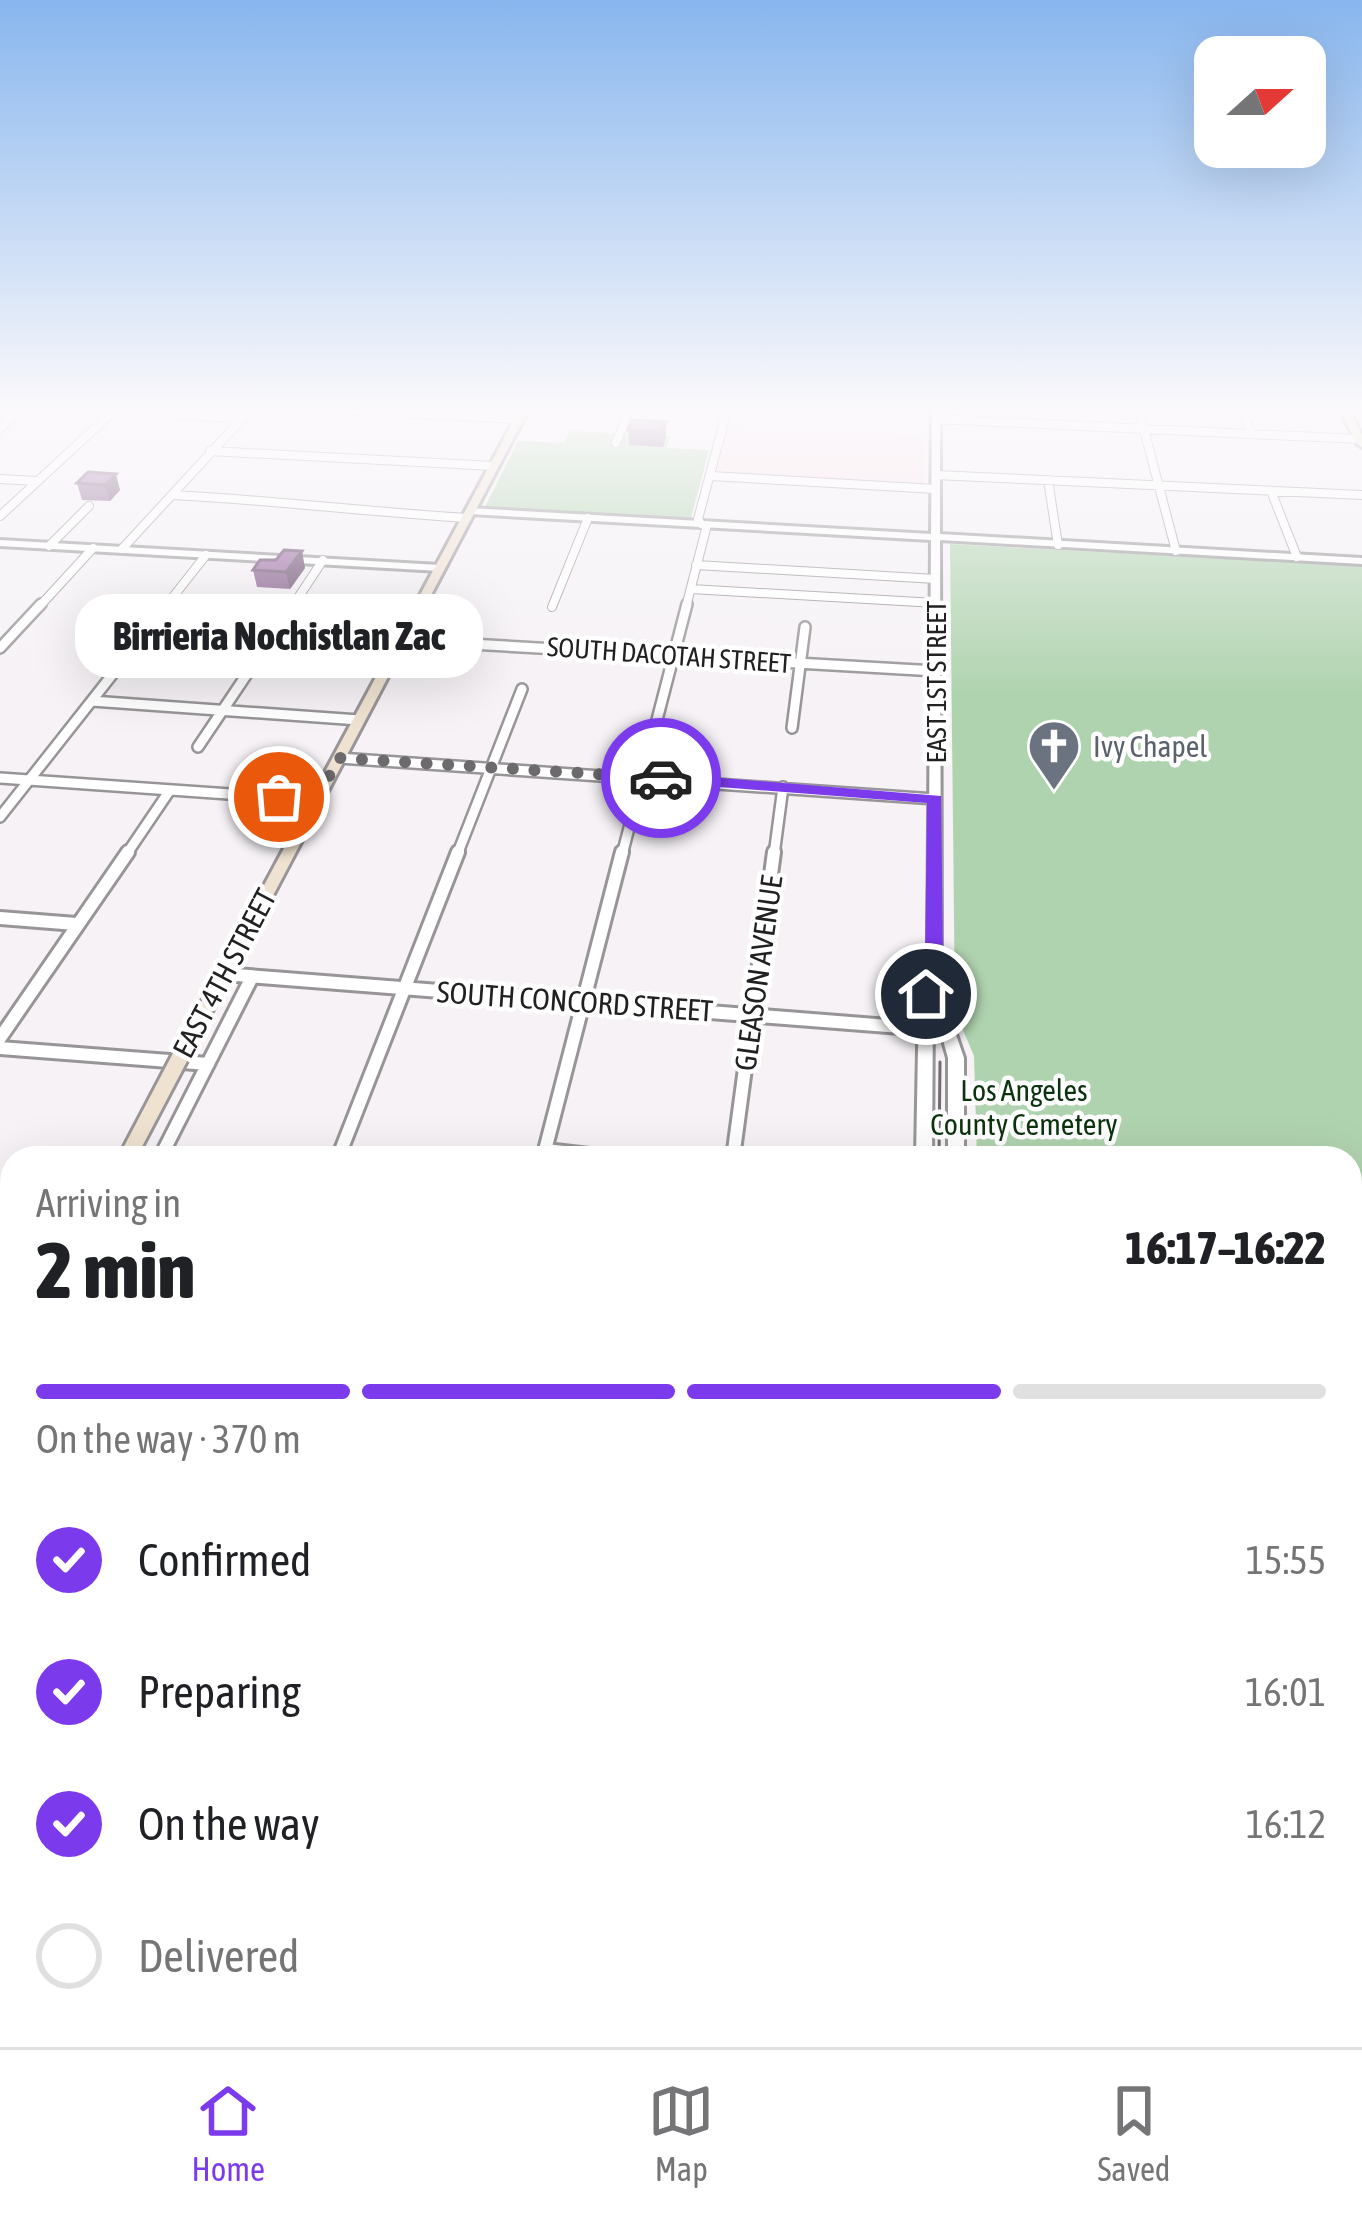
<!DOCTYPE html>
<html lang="en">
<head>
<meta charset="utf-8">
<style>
  body { margin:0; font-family:"Asap Condensed",sans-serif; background:#f2f2f2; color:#202124; height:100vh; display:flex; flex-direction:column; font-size:45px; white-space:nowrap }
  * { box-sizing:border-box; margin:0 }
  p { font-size:39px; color:#757577 }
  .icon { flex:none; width:66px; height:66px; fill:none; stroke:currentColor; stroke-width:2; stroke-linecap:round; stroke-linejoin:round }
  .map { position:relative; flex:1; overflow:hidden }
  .panel { position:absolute; left:0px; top:1146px; width:1362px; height:903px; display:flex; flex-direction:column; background:#fff; border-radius:36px 36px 0 0; box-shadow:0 12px 48px #0002 }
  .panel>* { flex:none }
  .needle { width:78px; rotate:69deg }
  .tools { position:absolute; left:1194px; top:36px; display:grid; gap:24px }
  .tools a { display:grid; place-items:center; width:132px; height:132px; border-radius:24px; background:#fff; box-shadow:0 12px 48px #0002; font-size:60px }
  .pin { position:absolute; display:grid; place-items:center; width:102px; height:102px; color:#fff; margin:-51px; border:6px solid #fff; border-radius:50%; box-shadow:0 3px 12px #0007 }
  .courier { position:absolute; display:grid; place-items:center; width:120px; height:120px; margin:-60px; border:9px solid #7c3aed; border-radius:50%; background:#fff; color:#222; box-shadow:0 3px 15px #0007 }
  .bubble { position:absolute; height:84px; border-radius:36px; background:#fff; box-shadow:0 12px 48px #0002; font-size:39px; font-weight:800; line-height:84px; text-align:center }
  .summary em { font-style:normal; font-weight:800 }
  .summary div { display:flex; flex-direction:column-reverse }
  .summary { display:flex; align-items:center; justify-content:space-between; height:204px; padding:0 36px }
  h1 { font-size:78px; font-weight:800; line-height:90px }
  .bar { display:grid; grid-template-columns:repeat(4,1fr); gap:18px 12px; align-content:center; height:144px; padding:0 36px }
  .bar i { height:15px; border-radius:9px; background:#e0e0e0 }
  .bar .current { background:#7c3aed }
  .bar p { grid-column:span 4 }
  ol { padding:0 36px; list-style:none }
  li { display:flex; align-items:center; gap:36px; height:132px }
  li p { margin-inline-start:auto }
  li .icon { padding:12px; border-radius:50%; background:#7c3aed; color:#fff; stroke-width:4 }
  li:last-child { color:#757577 }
  li i { width:66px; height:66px; border:6px solid #e0e0e0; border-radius:50% }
  .tabs { display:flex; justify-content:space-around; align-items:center; height:168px; border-top:3px solid #e0e0e0; background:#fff; font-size:33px; color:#757577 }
  .tabs a { display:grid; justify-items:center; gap:6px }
  .tabs .current { color:#7c3aed }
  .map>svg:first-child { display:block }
  .education { fill:#fbe2eb }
  .green { fill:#b0d3af }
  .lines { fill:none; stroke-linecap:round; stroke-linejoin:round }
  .minor-far3-casing { stroke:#989599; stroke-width:10 }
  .minor-far2-casing { stroke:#989599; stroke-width:14 }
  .minor-far1-casing { stroke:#989599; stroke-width:18 }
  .minor-casing { stroke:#989599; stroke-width:24 }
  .tertiary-casing { stroke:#989599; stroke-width:6 }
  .secondary-casing { stroke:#989599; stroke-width:6 }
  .minor-far3 { stroke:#fff; stroke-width:8 }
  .minor-far2 { stroke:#fff; stroke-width:9 }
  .minor-far1 { stroke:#fff; stroke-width:12 }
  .minor { stroke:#fff; stroke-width:18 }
  .tertiary { fill:#fff; fill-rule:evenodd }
  .secondary { fill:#efe2d0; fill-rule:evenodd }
  .tram-far1 { stroke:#6f6d6f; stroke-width:3 }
  .tram { stroke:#6f6d6f; stroke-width:4.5 }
  .secondary-bridge-casing { stroke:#989599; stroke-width:22; stroke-linecap:butt }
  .secondary-bridge { stroke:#efe2d0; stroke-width:16 }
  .wall { fill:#845c8b }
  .shaded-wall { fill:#6c4b71 }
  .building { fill:#9a6ba2; stroke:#6c4b71; stroke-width:3 }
  .route { fill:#7c3aed }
  .done { stroke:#6c6a6c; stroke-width:12; stroke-dasharray:0 21.6 }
  .labels { text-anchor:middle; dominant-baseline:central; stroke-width:9; stroke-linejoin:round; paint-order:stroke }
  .far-street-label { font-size:27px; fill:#222122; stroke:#fff }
  .worship-label { font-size:30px; fill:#5b616d; stroke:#fff; text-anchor:start }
  .street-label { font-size:30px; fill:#222122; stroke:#fff }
  .park-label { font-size:30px; fill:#0c330e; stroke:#fff }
</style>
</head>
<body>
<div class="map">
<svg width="1362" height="2047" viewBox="0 0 1362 2047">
  <rect width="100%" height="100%" fill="#f6f2f6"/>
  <path class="education" d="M 728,427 L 925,436 L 924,484 L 717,472 Z"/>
  <path class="green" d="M 570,431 L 670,436 L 667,448 L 709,450 L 691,518 L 485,507 L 518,441 L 564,443 Z
    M 950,544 L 1362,566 L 1362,1308 L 1350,1307 L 1350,1158 L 977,1158 L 974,1056 L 955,1011 Z"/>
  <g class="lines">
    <g class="minor-far3-casing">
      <path id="minor-far3" d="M 275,407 L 519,419
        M 1138,407 L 1176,551
        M 1240,407 L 1252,434
        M 177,415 L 240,418
        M 936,419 L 1359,439
        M 0,428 L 24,407
        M 616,443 L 631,407
        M 210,451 L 494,466
        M 936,475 L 1362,495
        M 711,476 L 936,489
        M 0,479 L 37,481
        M 1048,480 L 1058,545
        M 1271,491 L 1297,557
        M 172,495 C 272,500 367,512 467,518
        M 0,516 L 118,407
        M 701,524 L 698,519 L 728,407
        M 49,546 L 89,506
        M 122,549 L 253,407
        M 696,565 L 936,579
        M 691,589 L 936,603
        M 39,607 L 93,548
        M 165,607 L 206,555
        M 292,607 L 323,560
        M 552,607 L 588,518
        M 686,607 L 707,525"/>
    </g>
    <g class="minor-far2-casing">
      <path id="minor-far2" d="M 402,640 L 936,671
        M 0,648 L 41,604
        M 92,701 L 359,720
        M 792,728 L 805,627
        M 198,747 L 294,604
        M 339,758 L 935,799
        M 0,778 L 315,800
        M 0,817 L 168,604
        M 126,855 L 170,790
        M 457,855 L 522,689
        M 622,855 L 687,604
        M 774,855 L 783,787"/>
    </g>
    <g class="minor-far1-casing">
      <path id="minor-far1" d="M 0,918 L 76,924
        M 223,974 L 927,1029
        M 0,1038 L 128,852
        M 0,1048 L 208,1064
        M 546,1150 L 615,1158
        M 160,1158 L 252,977
        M 338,1158 L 458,852
        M 543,1158 L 622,852
        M 733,1158 L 774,852"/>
    </g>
    <g class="minor-casing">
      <path id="minor" d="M 1350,1608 L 1362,1609
        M 0,1668 L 12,1669
        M 24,2047 L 28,2037
        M 236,2047 L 238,2037
        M 577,2047 L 579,2037"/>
    </g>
    <g class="tertiary-casing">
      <path id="tertiary" d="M 932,407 L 940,407 L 940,534 L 1362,558 L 1362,564 L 940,540 L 941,956 L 949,1014 L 964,1058 L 964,1158 L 948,1158 L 948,1058 L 933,1004 L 932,1158 L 916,1158 L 919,994 L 924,970 L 928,966 L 931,540 L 470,514 L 465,511 L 470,508 L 931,534 Z
        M 0,540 L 440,565 L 445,568 L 440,571 L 0,546 Z
        M 0,1184 L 12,1185 L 12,1197 L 0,1196 Z
        M 1350,1321 L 1362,1322 L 1362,1338 L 1350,1337 Z
        M 1362,1773 L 1362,1797 L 1350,1803 L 1350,1779 Z
        M 815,2037 L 857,2037 L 851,2047 L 809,2047 Z
        M 937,2037 L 981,2037 L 984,2047 L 941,2047 Z"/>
    </g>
    <g class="secondary-casing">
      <path id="secondary" d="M 521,407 L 530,407 L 197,1040 L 195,1044 L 183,1044 L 181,1040 Z
        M 1338,407 L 1347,407 L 1362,435 L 1362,447 L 1357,444 Z
        M 0,1208 L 12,1209 L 12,1223 L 0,1222 Z
        M 12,1368 L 12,1398 L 7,1406 L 0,1409 L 0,1380 L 5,1371 Z"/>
    </g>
    <use href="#minor-far3" class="minor-far3"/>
    <use href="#minor-far2" class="minor-far2"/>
    <use href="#minor-far1" class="minor-far1"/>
    <use href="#minor" class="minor"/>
    <use href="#tertiary" class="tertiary"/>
    <use href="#secondary" class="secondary"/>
    <path class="tram-far1" d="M 939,1158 L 940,1062"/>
    <path class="tram" d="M 870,2047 L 878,2037"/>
    <g class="secondary-bridge-casing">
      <path id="secondary-bridge" d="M 127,1158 L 189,1040"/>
    </g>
    <use href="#secondary-bridge" class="secondary-bridge"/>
  </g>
  <path class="wall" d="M 959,407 L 978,407 L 978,413 L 959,412 Z
    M 666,422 L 666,437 L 663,447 L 629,445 L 628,430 Z
    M 88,472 L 120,490 L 110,501 L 82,500 L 77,483 Z
    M 305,568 L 290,589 L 257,587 L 253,570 Z"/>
  <path class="shaded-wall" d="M 116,474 L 120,490 L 110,501 L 105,485 Z
    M 302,551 L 305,568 L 290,589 L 286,572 Z"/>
  <path class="building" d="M 632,420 L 666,422 L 662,432 L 628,430 Z
    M 88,472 L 116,474 L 105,485 L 77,483 Z
    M 284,550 L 302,551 L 286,572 L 253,570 L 260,560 L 276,560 Z"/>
  <linearGradient id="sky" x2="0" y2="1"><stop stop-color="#88b6ee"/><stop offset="0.59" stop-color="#fbf9fb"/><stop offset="1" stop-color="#fbf9fb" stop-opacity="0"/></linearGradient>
  <rect width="1362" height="694" fill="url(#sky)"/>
  <path class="route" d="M 661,773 L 941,796 L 943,956 L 933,999 L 917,994 L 925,956 L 927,803 L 655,782 L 653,778 Z"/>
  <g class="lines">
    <path class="done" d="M 279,797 L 316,800 L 339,758 L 661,778"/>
  </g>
  <defs>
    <g id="church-pin" transform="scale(2.7)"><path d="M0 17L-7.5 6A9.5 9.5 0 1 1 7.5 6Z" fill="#6b7280" stroke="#fff"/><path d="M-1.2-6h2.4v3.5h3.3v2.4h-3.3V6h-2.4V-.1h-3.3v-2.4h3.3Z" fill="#fff"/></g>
  </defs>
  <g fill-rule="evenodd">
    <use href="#church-pin" x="1054" y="746"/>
  </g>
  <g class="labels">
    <g class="far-street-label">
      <text transform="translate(669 655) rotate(4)">SOUTH DACOTAH STREET</text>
      <text transform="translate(936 682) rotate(-90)">EAST 1ST STREET</text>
    </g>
    <g class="worship-label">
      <text x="1093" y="746">Ivy Chapel</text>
    </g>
    <g class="street-label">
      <text transform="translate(224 973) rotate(-62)">EAST 4TH STREET</text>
      <text transform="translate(758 973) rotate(-82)">GLEASON AVENUE</text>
      <text transform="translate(575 1001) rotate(4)">SOUTH CONCORD STREET</text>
    </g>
    <g class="park-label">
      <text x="1024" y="1090">Los Angeles<tspan x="1024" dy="34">County Cemetery</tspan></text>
    </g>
  </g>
</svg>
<div class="tools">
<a><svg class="needle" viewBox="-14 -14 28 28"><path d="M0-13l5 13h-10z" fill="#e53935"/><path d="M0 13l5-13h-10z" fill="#757577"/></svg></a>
</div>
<div class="pin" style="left:279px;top:797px;background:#ea580c"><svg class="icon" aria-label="bag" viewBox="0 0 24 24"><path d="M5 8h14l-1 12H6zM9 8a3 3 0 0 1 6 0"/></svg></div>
<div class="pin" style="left:926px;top:994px;background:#1f2937"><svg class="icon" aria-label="home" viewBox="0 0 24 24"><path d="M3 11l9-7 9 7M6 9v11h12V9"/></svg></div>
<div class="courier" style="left:661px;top:778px"><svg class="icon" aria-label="car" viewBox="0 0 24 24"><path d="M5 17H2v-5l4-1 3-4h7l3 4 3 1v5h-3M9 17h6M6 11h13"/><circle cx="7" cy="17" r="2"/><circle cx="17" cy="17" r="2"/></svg></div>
<div class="bubble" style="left:75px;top:594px;width:408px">Birrieria Nochistlan Zac</div>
<section class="panel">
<div class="summary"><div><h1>2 min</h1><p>Arriving in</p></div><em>16:17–16:22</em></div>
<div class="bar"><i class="current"></i><i class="current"></i><i class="current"></i><i></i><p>On the way · 370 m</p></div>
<ol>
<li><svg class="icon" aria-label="check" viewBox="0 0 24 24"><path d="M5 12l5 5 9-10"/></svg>Confirmed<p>15:55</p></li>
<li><svg class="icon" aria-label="check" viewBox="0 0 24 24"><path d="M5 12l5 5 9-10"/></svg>Preparing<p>16:01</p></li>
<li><svg class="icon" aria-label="check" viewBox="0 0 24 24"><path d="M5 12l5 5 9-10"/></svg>On the way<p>16:12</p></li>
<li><i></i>Delivered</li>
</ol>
</section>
</div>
<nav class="tabs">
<a class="current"><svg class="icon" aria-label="home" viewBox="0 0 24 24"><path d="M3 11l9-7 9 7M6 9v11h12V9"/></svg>Home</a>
<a><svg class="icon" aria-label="map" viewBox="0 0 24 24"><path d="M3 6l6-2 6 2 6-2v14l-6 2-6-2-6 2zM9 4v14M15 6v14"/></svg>Map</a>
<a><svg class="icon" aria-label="saved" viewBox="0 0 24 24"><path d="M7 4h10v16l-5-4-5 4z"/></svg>Saved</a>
</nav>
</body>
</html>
